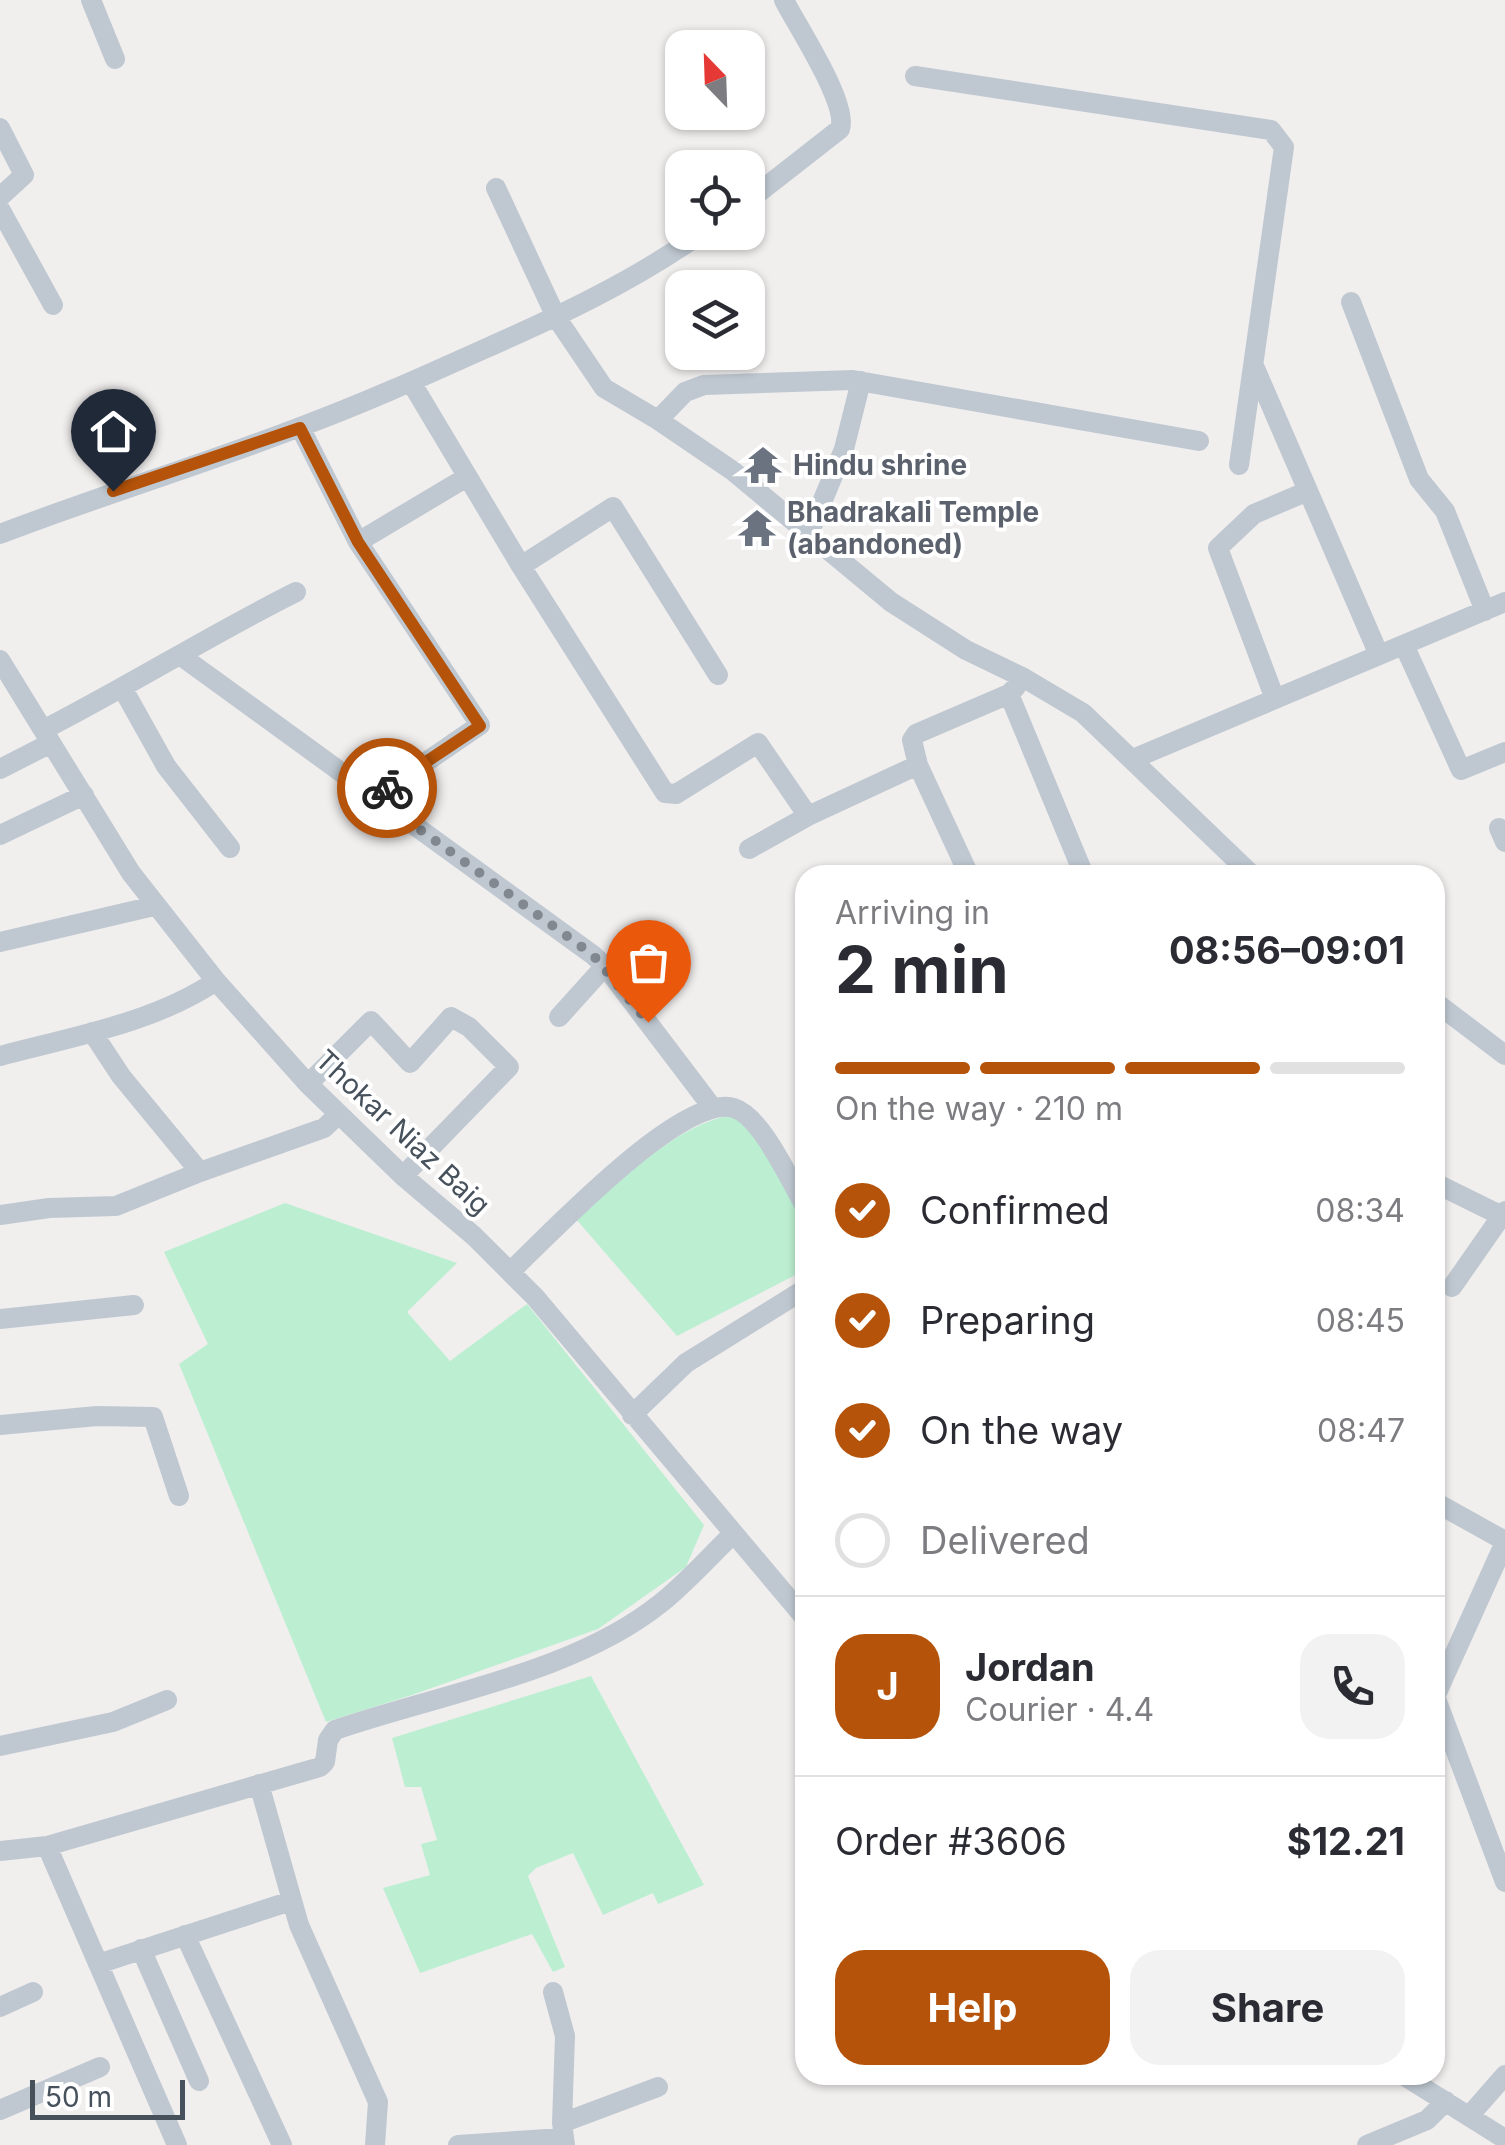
<!DOCTYPE html>
<html lang="en">
<head>
<meta charset="utf-8">
<style>
  body { margin:0; font-family:Inter,sans-serif; background:#f2f2f3; color:#2b2b33; height:100vh; display:flex; flex-direction:column; font-size:38px; white-space:nowrap }
  * { box-sizing:border-box; margin:0 }
  p { font-size:32px; color:#7c7c81 }
  .icon { flex:none; width:55px; height:55px; fill:none; stroke:currentColor; stroke-width:2; stroke-linecap:round; stroke-linejoin:round }
  .map { position:relative; flex:1; overflow:hidden }
  .details { position:absolute; left:795px; top:865px; width:650px; height:1220px; display:flex; flex-direction:column; background:#fff; border-radius:30px; box-shadow:0 2px 8px #0004 }
  .details>* { flex:none }
  .needle { width:65px; rotate:337deg }
  .tools { position:absolute; left:665px; top:30px; display:grid; gap:20px }
  .tools a { display:grid; place-items:center; width:100px; height:100px; border-radius:20px; background:#fff; box-shadow:0 2px 8px #0004; font-size:50px }
  .scale { position:absolute; left:30px; bottom:25px; width:155px; box-sizing:border-box; padding-left:10px; border:5px solid #46515c; border-top:0; font-size:28px; line-height:35px; white-space:nowrap; color:#46515c; -webkit-text-stroke:8px #fff; paint-order:stroke }
  .pin { position:absolute; display:grid; place-items:center; width:85px; height:85px; color:#fff; margin:-102px -42px; border-radius:50% 50% 50% 0; rotate:-45deg; box-shadow:0 0 10px #0007 }
  .pin .icon { rotate:45deg }
  .courier { position:absolute; display:grid; place-items:center; width:100px; height:100px; margin:-50px; border:8px solid #b45309; border-radius:50%; background:#fff; color:#222; box-shadow:0 2px 12px #0007 }
  .overview em { font-style:normal; font-weight:700 }
  .overview div { display:flex; flex-direction:column-reverse }
  .overview { display:flex; align-items:center; justify-content:space-between; height:170px; padding:0 40px }
  h1 { font-size:65px; font-weight:700; line-height:75px }
  .bar { display:grid; grid-template-columns:repeat(4,1fr); gap:15px 10px; align-content:center; height:120px; padding:0 40px }
  .bar i { height:12px; border-radius:8px; background:#e1e1e2 }
  .bar .current { background:#b45309 }
  .bar p { grid-column:span 4 }
  .line { display:flex; align-items:center; gap:25px; padding:0 40px; border-top:2px solid #e1e1e2 }
  .line div { flex:1 }
  .round { display:grid; place-items:center; flex:none; width:105px; height:105px; border-radius:30px; background:#f2f2f3 }
  ol { padding:0 40px; list-style:none }
  li { display:flex; align-items:center; gap:30px; height:110px }
  li p { margin-inline-start:auto }
  li .icon { padding:10px; border-radius:50%; background:#b45309; color:#fff; stroke-width:4 }
  li:last-child { color:#7c7c81 }
  li i { width:55px; height:55px; border:5px solid #e1e1e2; border-radius:50% }
  .button { display:flex; gap:20px; margin-top:auto; padding:20px 40px }
  .button a { flex:1; height:115px; border-radius:30px; background:#b45309; color:#fff; font-size:40px; font-weight:700; line-height:115px; text-align:center }
  .button a+a { background:#f2f2f3; color:#2b2b33 }
  .map>svg:first-child { display:block }
  .green { fill:#bcefd2 }
  .lines { fill:none; stroke-linecap:round; stroke-linejoin:round }
  .street { stroke:#bfc8d1; stroke-width:20 }
  .done { stroke:#82888f; stroke-width:10; stroke-dasharray:0 18 }
  .route { stroke:#b45309; stroke-width:12 }
  .labels { text-anchor:middle; dominant-baseline:central; stroke-width:8; stroke-linejoin:round; paint-order:stroke }
  .worship-label { font-size:28px; font-weight:bold; fill:#5b616d; stroke:#fff; text-anchor:start }
  .street-label { font-size:28px; fill:#46515c; stroke:#fff }
</style>
</head>
<body>
<div class="map">
<svg width="1505" height="2145" viewBox="0 0 1505 2145">
  <rect width="100%" height="100%" fill="#f1eeee"/>
  <path class="green" d="M 734,1114 L 759,1134 L 805,1217 L 805,1270 L 677,1336 L 576,1219 C 625,1179 671,1127 734,1114 Z
    M 285,1203 L 457,1263 L 407,1312 L 450,1361 L 527,1304 L 704,1525 L 686,1567 L 598,1629 L 412,1695 L 326,1722 L 179,1364 L 208,1344 L 164,1252 Z
    M 591,1676 L 704,1885 L 658,1904 L 653,1893 L 603,1915 L 573,1853 L 536,1868 L 528,1876 L 565,1967 L 553,1972 L 532,1934 L 420,1973 L 383,1888 L 430,1875 L 421,1844 L 437,1840 L 421,1787 L 405,1787 L 392,1738 Z"/>
  <g class="lines">
    <path class="street" d="M 91,0 L 115,59
      M 915,76 L 1271,130 L 1284,147 L 1239,465
      M 0,128 L 24,175 L 0,197
      M 496,188 L 556,317 L 604,388 L 658,420 L 733,471 L 891,602 L 966,650 L 1024,678 L 1083,713 L 1252,875
      M 748,201 L 840,129 C 849,104 797,26 784,0
      M 0,209 L 53,305
      M 1351,302 L 1419,479 L 1445,511 L 1485,611
      M 1254,366 L 1379,655
      M 411,382 L 521,566 L 665,793 L 676,794 L 758,743 L 808,816
      M 658,420 L 685,392 L 704,385 L 853,380 L 1199,441
      M 300,427 L 358,542
      M 0,534 C 99,496 201,465 300,427 C 362,404 422,377 482,350 C 559,316 634,281 703,232
      M 808,536 L 844,449 L 861,381
      M 521,566 L 613,507 L 718,675
      M 1404,645 L 1461,770 L 1505,752
      M 181,656 L 593,955 L 605,966 L 712,1107
      M 0,660 L 131,873 L 216,981 L 308,1084 L 403,1176 L 474,1236 L 535,1297 L 805,1618
      M 1016,687 L 1009,694 L 1084,875
      M 123,689 L 166,766 L 230,848
      M 1275,699 L 1218,548 L 1254,514 L 1308,491
      M 43,730 C 129,686 210,635 296,592
      M 1133,759 L 1505,602
      M 0,769 L 51,743
      M 375,797 L 480,725 L 358,542 L 467,477
      M 1499,828 L 1505,842
      M 0,835 L 84,795
      M 749,849 L 808,816 L 918,765
      M 969,875 L 918,765 L 912,740 L 916,734 L 1009,694
      M 0,942 L 154,906
      M 1435,1002 L 1505,1055
      M 559,1017 L 605,966
      M 0,1056 C 71,1037 154,1023 216,981
      M 308,1084 L 371,1021 L 410,1063 L 451,1017 L 469,1027 L 509,1067 L 403,1176
      M 200,1172 L 324,1128 L 339,1114
      M 1435,1183 L 1502,1216
      M 0,1215 L 49,1208 L 116,1206 L 200,1172 L 121,1076 L 92,1032
      M 510,1272 C 548,1236 683,1092 734,1108 C 762,1117 790,1181 805,1206
      M 1452,1287 L 1505,1211
      M 0,1319 L 134,1305
      M 632,1415 L 686,1363 L 805,1289
      M 0,1425 L 97,1416 L 153,1417 L 179,1496
      M 1435,1502 L 1505,1541
      M 1435,1696 L 1505,1882
      M 1435,1697 L 1505,1542
      M 0,1746 L 113,1722 L 167,1700
      M 259,1784 L 299,1925 L 378,2102 L 375,2145
      M 47,1846 L 177,2145
      M 0,1851 L 47,1846 L 320,1767 L 325,1762 L 328,1740 L 335,1730 C 439,1694 574,1673 661,1603 C 686,1583 709,1557 733,1534
      M 185,1935 L 282,2145
      M 141,1949 L 199,2081
      M 98,1964 L 291,1901
      M 553,1992 L 565,2036 L 562,2123
      M 0,2007 L 33,1992
      M 1403,2075 L 1505,2139
      M 0,2110 L 100,2067
      M 1470,2115 L 1505,2075
      M 458,2145 L 562,2138
      M 565,2145 L 562,2123 L 658,2087
      M 1367,2145 L 1427,2120 L 1446,2101"/>
  </g>
  <g class="lines">
    <path class="done" d="M 387,788 L 375,797 L 593,955 L 648,1022"/>
    <path class="route" d="M 113,491 L 300,428 L 358,542 L 480,726 L 387,788"/>
  </g>
  <defs>
    <g id="temple-bare" transform="scale(3)"><path d="M0-6L5-2H3V0L6.5 2.5H4V6H1.5V3h-3V6H-4V2.5H-6.5L-3 0V-2H-5Z" fill="#6b7280" stroke="#fff" stroke-width="2.5" paint-order="stroke"/></g>
  </defs>
  <g fill-rule="evenodd">
    <use href="#temple-bare" x="763" y="465"/>
    <use href="#temple-bare" x="757" y="528"/>
  </g>
  <g class="labels">
    <g class="worship-label">
      <text x="793" y="465">Hindu shrine</text>
      <text x="787" y="512">Bhadrakali Temple<tspan x="787" dy="32">(abandoned)</tspan></text>
    </g>
    <g class="street-label">
      <text transform="translate(403 1132) rotate(43)">Thokar Niaz Baig</text>
    </g>
  </g>
</svg>
<div class="tools">
<a><svg class="needle" viewBox="-14 -14 28 28"><path d="M0-13l5 13h-10z" fill="#e53935"/><path d="M0 13l5-13h-10z" fill="#7c7c81"/></svg></a>
<a><svg class="icon" aria-label="locate" viewBox="0 0 24 24"><circle cx="12" cy="12" r="6"/><path d="M12 2v4M12 18v4M2 12h4M18 12h4"/></svg></a>
<a><svg class="icon" aria-label="layers" viewBox="0 0 24 24"><path d="M12 4l9 5-9 5-9-5zM3 14l9 5 9-5"/></svg></a>
</div>
<div class="scale">50 m</div>
<div class="pin" style="left:648px;top:1022px;background:#ea580c"><svg class="icon" aria-label="bag" viewBox="0 0 24 24"><path d="M5 8h14l-1 12H6zM9 8a3 3 0 0 1 6 0"/></svg></div>
<div class="pin" style="left:113px;top:491px;background:#1f2937"><svg class="icon" aria-label="home" viewBox="0 0 24 24"><path d="M3 11l9-7 9 7M6 9v11h12V9"/></svg></div>
<div class="courier" style="left:387px;top:788px"><svg class="icon" aria-label="bike" viewBox="0 0 24 24"><circle cx="6" cy="16" r="4"/><circle cx="18" cy="16" r="4"/><path d="M6 16l4-8h5l3 8M10 8l3 8H6M13 5h3"/></svg></div>
<section class="details">
<div class="overview"><div><h1>2 min</h1><p>Arriving in</p></div><em>08:56–09:01</em></div>
<div class="bar"><i class="current"></i><i class="current"></i><i class="current"></i><i></i><p>On the way · 210 m</p></div>
<ol>
<li><svg class="icon" aria-label="check" viewBox="0 0 24 24"><path d="M5 12l5 5 9-10"/></svg>Confirmed<p>08:34</p></li>
<li><svg class="icon" aria-label="check" viewBox="0 0 24 24"><path d="M5 12l5 5 9-10"/></svg>Preparing<p>08:45</p></li>
<li><svg class="icon" aria-label="check" viewBox="0 0 24 24"><path d="M5 12l5 5 9-10"/></svg>On the way<p>08:47</p></li>
<li><i></i>Delivered</li>
</ol>
<div class="line" style="height:180px"><b class="round" style="background:#b45309;color:#fff">J</b><div><b>Jordan</b><p>Courier · 4.4</p></div><a class="round"><svg class="icon" aria-label="phone" viewBox="0 0 24 24"><path d="M5 4h4l2 5-3 2q2 4 5 5l2-3 5 2v4C11 20 4 13 5 4z"/></svg></a></div>
<div class="line" style="height:130px"><div>Order #3606</div><b>$12.21</b></div>
<div class="button"><a>Help</a><a>Share</a></div>
</section>
</div>
</body>
</html>
